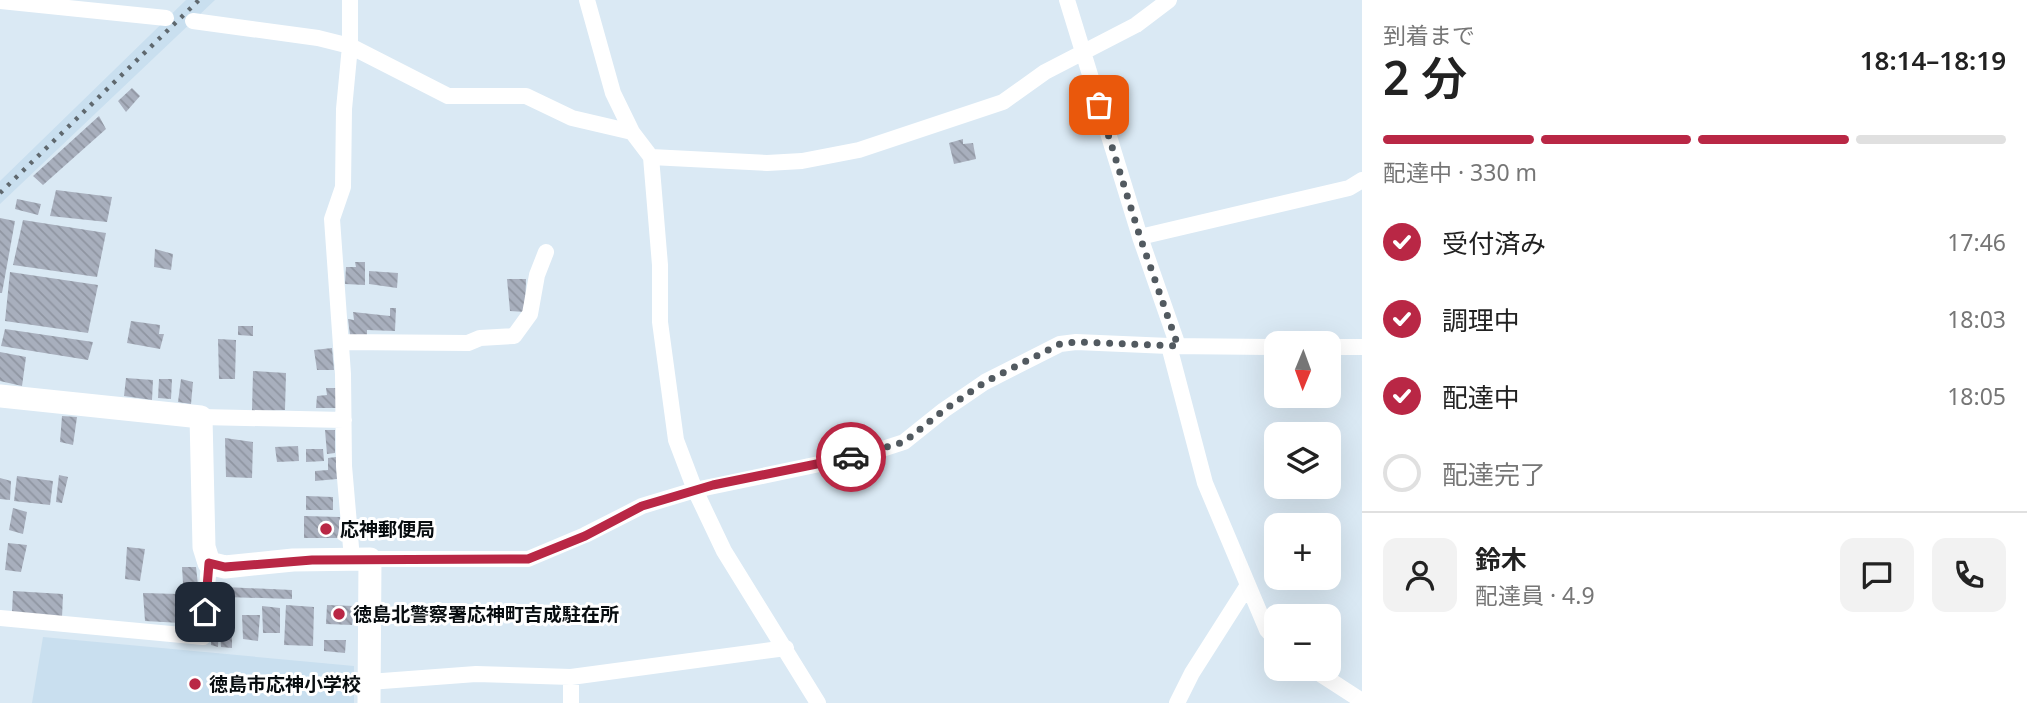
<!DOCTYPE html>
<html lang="ja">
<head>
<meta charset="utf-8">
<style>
  body { margin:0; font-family:"Noto Sans","Noto Sans JP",sans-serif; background:#f2f2f2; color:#222; height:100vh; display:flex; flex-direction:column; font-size:26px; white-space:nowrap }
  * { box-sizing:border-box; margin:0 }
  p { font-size:23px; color:#767676 }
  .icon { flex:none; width:38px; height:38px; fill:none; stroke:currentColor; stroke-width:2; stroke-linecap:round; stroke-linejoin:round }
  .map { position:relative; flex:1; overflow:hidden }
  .drawer { display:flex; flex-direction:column; background:#fff; width:665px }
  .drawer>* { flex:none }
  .needle { width:46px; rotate:181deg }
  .buttons { position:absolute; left:1264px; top:331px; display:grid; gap:14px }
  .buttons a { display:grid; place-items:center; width:77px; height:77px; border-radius:14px; background:#fff; box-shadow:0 7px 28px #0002; font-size:35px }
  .pin { position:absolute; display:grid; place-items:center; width:60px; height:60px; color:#fff; margin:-30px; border-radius:14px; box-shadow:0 4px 10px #0006 }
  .courier { position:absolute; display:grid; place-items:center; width:70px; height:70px; margin:-35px; border:5px solid #b92745; border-radius:50%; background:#fff; color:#222; box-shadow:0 2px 9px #0007 }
  .summary em { font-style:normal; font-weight:600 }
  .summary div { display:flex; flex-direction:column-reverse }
  .summary { display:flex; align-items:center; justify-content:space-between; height:119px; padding:0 21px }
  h1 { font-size:46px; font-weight:600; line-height:52px }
  .bar { display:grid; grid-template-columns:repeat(4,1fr); gap:10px 7px; align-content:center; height:84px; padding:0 21px }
  .bar i { height:9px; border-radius:5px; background:#e0e0e0 }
  .bar .active { background:#b92745 }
  .bar p { grid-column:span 4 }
  .line { display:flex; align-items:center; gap:18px; padding:0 21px; border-top:2px solid #e0e0e0 }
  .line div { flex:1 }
  .round { display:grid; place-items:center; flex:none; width:74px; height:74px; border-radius:14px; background:#f2f2f2 }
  ol { padding:0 21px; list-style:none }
  li { display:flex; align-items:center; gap:21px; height:77px }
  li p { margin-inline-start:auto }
  li .icon { padding:7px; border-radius:50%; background:#b92745; color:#fff; stroke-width:4 }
  li:last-child { color:#767676 }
  li i { width:38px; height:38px; border:4px solid #e0e0e0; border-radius:50% }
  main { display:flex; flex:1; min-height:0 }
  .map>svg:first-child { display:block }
  .built { fill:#c9dfef }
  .building { fill:url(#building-back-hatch) }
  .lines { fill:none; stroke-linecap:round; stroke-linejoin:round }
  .street { stroke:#fff; stroke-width:16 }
  .secondary { stroke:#fff; stroke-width:23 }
  .rail { stroke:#5f686e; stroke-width:4.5; stroke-dasharray:3.5 7; stroke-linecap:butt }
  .done { stroke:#525a60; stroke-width:7; stroke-dasharray:0 12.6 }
  .route { stroke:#b92745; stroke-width:9 }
  .poi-dot { fill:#b92745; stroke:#fff; stroke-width:2.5 }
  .labels { text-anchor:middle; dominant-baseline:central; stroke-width:6; stroke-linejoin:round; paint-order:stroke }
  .poi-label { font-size:19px; font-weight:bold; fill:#080d10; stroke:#fff; text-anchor:start }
</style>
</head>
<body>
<main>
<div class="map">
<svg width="1362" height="703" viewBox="0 0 1362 703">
  <defs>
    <pattern id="building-back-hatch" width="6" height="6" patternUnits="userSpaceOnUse" patternTransform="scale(1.75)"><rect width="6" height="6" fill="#a8afbd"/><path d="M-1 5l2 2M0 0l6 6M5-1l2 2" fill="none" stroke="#8f95a1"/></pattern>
  </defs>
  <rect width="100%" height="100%" fill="#dae9f4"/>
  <path class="built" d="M 186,0 L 215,0 L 0,204 L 0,181 Z
    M 43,637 L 354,666 L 354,703 L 32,703 Z"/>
  <path class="building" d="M 132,88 L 140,96 L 126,112 L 118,101 Z
    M 99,116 L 106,129 L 43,185 L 33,176 Z
    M 963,139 L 963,144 L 973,143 L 976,159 L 954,164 L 949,143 Z
    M 56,190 L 112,197 L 107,222 L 50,216 Z
    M 17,199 L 41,204 L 38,215 L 15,209 Z
    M 0,218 L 15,221 L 2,293 L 0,293 Z
    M 23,220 L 106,233 L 97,277 L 13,265 Z
    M 155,249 L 173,254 L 171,270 L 154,267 Z
    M 355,262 L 365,262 L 365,285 L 345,284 L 346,267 L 356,267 Z
    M 369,271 L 398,273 L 397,288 L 369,284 Z
    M 10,272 L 98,285 L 88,333 L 5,321 Z
    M 507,279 L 526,279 L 525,312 L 510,311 Z
    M 390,308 L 396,308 L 395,331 L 367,330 L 367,336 L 350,335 L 348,319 L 354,320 L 353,312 L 390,316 Z
    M 131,321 L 160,325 L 159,334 L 164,334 L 160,349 L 127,343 Z
    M 238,326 L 253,326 L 253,336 L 238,335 Z
    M 5,329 L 93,342 L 88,360 L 1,346 Z
    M 218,339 L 236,340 L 235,379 L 219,379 Z
    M 332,348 L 334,370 L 317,370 L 314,350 Z
    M 0,352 L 26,357 L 22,386 L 0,381 Z
    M 253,371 L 286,373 L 285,410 L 252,411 Z
    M 126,378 L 153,380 L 152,400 L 124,396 Z
    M 159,379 L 172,379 L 171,399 L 158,398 Z
    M 181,379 L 193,382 L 191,404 L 178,402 Z
    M 326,388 L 336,388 L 336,408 L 316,408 L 317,396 L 327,395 Z
    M 62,416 L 77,417 L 73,445 L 60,442 Z
    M 325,430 L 335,430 L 335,453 L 327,454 Z
    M 225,438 L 253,442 L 252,478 L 226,477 Z
    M 298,446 L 299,461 L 277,462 L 275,447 Z
    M 306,449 L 323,449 L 324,461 L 306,462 Z
    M 336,457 L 337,479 L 315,481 L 315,471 L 328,470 L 328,458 Z
    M 59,475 L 68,477 L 62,503 L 56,502 Z
    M 17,476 L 53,481 L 50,505 L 14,501 Z
    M 0,478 L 11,481 L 10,500 L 0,499 Z
    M 306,496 L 333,497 L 333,510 L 306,510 Z
    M 13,508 L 27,512 L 23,534 L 9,530 Z
    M 304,516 L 340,517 L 338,538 L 304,538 Z
    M 8,543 L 27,545 L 21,572 L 5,570 Z
    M 127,547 L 145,549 L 140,581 L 125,579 Z
    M 182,567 L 196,567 L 198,585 L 183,583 Z
    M 225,587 L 292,590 L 292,599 L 225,597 Z
    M 13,591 L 63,594 L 62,618 L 12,612 Z
    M 143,593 L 179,594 L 181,623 L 145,621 Z
    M 187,595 L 198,596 L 199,623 L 187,624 Z
    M 286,605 L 314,607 L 313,646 L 284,645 Z
    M 327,605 L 354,606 L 352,625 L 326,624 Z
    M 262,606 L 280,608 L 280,633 L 263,633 Z
    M 242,615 L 260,615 L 258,641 L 243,639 Z
    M 211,619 L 219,620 L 218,647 L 211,645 Z
    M 220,632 L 232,633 L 232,648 L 221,647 Z
    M 324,640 L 346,640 L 345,653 L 324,651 Z"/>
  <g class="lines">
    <path class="street" d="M 350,0 L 350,46 L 448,96 L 526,96 L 572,118 L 632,132
      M 587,0 L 613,93 L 632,132 L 651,157 L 660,265 L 660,322 L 676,440 L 695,490 L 724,551 L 818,703
      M 1067,0 L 1140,237 L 1178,346
      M 0,1 L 166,18
      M 193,21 L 318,38 L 350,46 L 344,109 L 343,187 L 332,219 L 343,374 L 344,466 L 352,559
      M 651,157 L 767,163 L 802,161 L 859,150 L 1003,102 L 1045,72 L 1136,25 L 1169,0
      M 1140,237 L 1349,188 L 1362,180
      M 341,342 L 468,343 L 480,338 L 514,336 L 530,314 L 537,275 L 546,252
      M 1169,346 L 1205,483 L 1267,630 L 1276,640
      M 1328,347 L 1362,347
      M 201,417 L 344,420
      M 370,559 L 528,559 L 585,535 L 642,506 L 695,490 L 867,454 L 904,442 L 944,410 L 985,382 L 1060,344 L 1076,342 L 1169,346 L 1276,347
      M 0,618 L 203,637 L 209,563
      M 1311,668 L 1362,701
      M 571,677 L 571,703
      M 369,682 L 476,674 L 571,677 L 786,648
      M 1177,703 L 1192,673 L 1248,585"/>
    <path class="secondary" d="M 0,396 L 201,417 L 204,547 L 209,563 L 225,567 L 293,560 L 370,559 L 369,703"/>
    <path class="rail" d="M 0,193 L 199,0"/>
  </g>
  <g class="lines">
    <path class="done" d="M 851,457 L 904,442 L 944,410 L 985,382 L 1060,344 L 1076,342 L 1178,346 L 1140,237 L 1099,105"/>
    <path class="route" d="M 205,612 L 209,563 L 225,567 L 312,560 L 528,559 L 585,536 L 642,506 L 713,485 L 851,457"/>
  </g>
  <g class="poi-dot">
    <circle cx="326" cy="529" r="7"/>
    <circle cx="339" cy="614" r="7"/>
    <circle cx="195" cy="684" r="7"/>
  </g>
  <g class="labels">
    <g class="poi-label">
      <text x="340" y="529">応神郵便局</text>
      <text x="353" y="614">徳島北警察署応神町吉成駐在所</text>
      <text x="209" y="684">徳島市応神小学校</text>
    </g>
  </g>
</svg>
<div class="buttons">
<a><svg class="needle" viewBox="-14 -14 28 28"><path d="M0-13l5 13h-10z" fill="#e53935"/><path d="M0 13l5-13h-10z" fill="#767676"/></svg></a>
<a><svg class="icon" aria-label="layers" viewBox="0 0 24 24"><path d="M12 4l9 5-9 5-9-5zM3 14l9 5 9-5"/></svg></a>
<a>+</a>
<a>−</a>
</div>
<div class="pin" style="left:1099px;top:105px;background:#ea580c"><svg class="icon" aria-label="bag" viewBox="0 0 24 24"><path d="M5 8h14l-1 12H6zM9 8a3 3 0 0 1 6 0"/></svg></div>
<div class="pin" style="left:205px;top:612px;background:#1f2937"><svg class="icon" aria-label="home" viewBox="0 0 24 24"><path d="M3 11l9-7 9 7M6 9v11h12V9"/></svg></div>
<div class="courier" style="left:851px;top:457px"><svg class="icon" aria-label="car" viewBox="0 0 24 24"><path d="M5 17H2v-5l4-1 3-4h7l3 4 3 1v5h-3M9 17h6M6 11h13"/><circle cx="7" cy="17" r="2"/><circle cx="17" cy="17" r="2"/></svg></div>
</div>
<section class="drawer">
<div class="summary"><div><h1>2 分</h1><p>到着まで</p></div><em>18:14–18:19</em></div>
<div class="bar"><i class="active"></i><i class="active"></i><i class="active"></i><i></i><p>配達中 · 330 m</p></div>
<ol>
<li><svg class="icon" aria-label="check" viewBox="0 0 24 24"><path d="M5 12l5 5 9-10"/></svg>受付済み<p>17:46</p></li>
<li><svg class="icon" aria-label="check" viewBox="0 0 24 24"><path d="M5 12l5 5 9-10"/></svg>調理中<p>18:03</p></li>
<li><svg class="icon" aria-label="check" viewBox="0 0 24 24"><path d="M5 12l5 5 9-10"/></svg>配達中<p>18:05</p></li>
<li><i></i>配達完了</li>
</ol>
<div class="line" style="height:126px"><a class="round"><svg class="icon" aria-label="person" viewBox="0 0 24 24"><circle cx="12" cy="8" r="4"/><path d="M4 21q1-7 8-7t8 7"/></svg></a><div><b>鈴木</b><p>配達員 · 4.9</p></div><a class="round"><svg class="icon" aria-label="chat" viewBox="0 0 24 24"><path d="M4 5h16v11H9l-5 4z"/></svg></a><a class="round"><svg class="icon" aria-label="phone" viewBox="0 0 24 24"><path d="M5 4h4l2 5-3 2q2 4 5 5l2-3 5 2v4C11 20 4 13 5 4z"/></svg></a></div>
</section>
</main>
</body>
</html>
